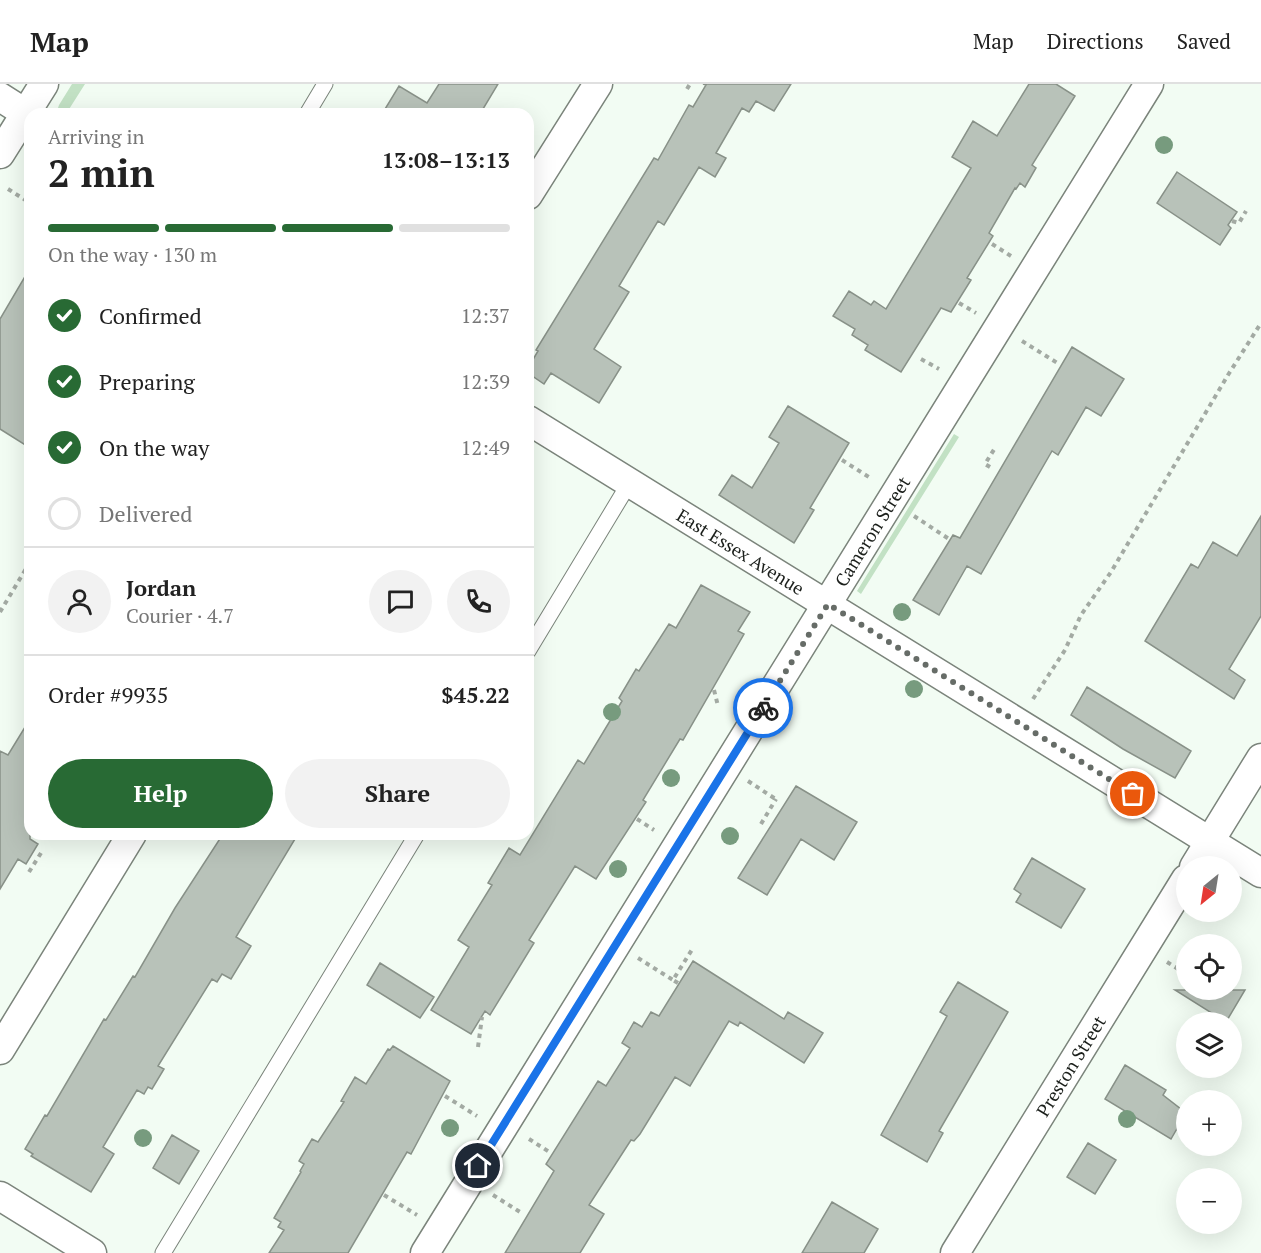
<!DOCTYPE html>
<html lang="en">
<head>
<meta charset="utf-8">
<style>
  body { margin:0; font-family:"PT Serif",serif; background:#f2f2f2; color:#222; height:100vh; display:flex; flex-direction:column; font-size:22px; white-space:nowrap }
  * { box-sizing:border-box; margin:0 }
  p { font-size:20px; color:#767676 }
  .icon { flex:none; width:33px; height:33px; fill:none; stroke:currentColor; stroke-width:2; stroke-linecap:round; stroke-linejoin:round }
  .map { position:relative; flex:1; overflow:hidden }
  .panel { position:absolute; left:24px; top:24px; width:510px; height:732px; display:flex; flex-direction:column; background:#fff; border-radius:18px; box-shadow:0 6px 24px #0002 }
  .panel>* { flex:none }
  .needle { width:39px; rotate:210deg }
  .tools { position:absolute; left:1176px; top:772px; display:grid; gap:12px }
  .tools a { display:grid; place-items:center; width:66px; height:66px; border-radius:50%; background:#fff; box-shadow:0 6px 24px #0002; font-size:30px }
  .pin { position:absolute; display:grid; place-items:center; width:51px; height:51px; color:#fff; margin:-26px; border:3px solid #fff; border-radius:50%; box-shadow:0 2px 6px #0007 }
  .courier { position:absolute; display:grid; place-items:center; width:60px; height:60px; margin:-30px; border:4px solid #1a73e8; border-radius:50%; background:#fff; color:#222; box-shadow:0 2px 8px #0007 }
  .summary em { font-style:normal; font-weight:700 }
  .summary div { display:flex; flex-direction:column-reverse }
  .summary { display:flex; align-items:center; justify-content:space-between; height:102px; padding:0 24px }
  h1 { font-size:39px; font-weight:700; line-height:45px }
  .bar { display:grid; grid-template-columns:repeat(4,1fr); gap:9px 6px; align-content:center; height:72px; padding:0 24px }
  .bar i { height:8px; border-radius:4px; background:#e0e0e0 }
  .bar .active { background:#286a34 }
  .bar p { grid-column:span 4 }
  .line { display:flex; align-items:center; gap:15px; padding:0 24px; border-top:2px solid #e0e0e0 }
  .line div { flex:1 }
  .round { display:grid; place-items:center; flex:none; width:63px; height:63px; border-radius:32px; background:#f2f2f2 }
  ol { padding:0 24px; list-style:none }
  li { display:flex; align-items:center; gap:18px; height:66px }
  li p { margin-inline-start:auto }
  li .icon { padding:6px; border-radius:50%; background:#286a34; color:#fff; stroke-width:4 }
  li:last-child { color:#767676 }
  li i { width:33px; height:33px; border:3px solid #e0e0e0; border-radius:50% }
  .button { display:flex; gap:12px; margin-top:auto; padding:12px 24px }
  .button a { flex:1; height:69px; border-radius:36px; background:#286a34; color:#fff; font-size:24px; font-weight:700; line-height:69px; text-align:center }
  .button a+a { background:#f2f2f2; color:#222 }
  header { display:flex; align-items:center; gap:36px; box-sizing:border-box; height:84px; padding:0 30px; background:#fff; border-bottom:2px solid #e0e0e0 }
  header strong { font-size:28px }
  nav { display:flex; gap:33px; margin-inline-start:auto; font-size:21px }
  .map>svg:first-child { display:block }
  .green { fill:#c2e1c4 }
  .building { fill:#b8c2b9; stroke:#889188; stroke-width:1.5 }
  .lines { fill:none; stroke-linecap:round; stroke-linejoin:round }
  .service-casing { stroke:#7b847b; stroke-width:17 }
  .minor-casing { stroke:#7b847b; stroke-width:31 }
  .path { stroke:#a3aaa3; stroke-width:4; stroke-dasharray:4.5 4.5; stroke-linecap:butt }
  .service { stroke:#fff; stroke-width:15 }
  .minor { stroke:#fff; stroke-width:28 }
  .tree { fill:#779b7e }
  .done { stroke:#666c67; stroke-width:6; stroke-dasharray:0 10.8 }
  .route { stroke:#1a73e8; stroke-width:8 }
  .labels { text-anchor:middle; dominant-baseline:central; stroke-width:4.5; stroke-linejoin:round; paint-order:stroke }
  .street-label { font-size:18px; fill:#1b1f1b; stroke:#fff }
</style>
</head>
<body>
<header>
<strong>Map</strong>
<nav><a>Map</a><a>Directions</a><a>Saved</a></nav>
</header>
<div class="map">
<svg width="1261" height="1169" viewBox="0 0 1261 1169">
  <rect width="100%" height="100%" fill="#f2fcf3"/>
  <path class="green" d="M 72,0 L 85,0 L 66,30 L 62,30 L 58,24 L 59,21 Z
    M 954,350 L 959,353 L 861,510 L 857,507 Z"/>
  <path class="building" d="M 439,0 L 498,0 L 480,30 L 382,30 L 399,2 L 427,19 Z
    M 703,0 L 791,0 L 774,27 L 756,17 L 749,28 L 742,24 L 716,69 L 726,74 L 715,93 L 699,83 L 664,141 L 658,137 L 619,202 L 629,208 L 594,265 L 621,283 L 599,319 L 551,289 L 544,300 L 528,289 L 528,284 L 538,267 L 536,266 L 654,74 L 658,76 L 689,21 L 693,23 L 706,1 Z
    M 1029,0 L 1056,0 L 1075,12 L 1032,81 L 1036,84 L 1025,103 L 1020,99 L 1016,105 L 1015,104 L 989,149 L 993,152 L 967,194 L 971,196 L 951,228 L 941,224 L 901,288 L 865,266 L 868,261 L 852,251 L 855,245 L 833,232 L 849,207 L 871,221 L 874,217 L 886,225 L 971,84 L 952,73 L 973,37 L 997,52 Z
    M 1177,88 L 1237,128 L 1228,141 L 1231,144 L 1220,161 L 1157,119 Z
    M 30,184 L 30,364 L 0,345 L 0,235 Z
    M 1072,263 L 1124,295 L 1101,332 L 1086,323 L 1058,371 L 1052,367 L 981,490 L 967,482 L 939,531 L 913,516 L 953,451 L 960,454 Z
    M 788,322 L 849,359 L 810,424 L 814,426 L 794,459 L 719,411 L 732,391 L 752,404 L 779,359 L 769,353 Z
    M 1261,432 L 1261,532 L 1229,585 L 1245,596 L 1234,615 L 1145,557 L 1191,480 L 1198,484 L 1213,458 L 1237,472 Z
    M 701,501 L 750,528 L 738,547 L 744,550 L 683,656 L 680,655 L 643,716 L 646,718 L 596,795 L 575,782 L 529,856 L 534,859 L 490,931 L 485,927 L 471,950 L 431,926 L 469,863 L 458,856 L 492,801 L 488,799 L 509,764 L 520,771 L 578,676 L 584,680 L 622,617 L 619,614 L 636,585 L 639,587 L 669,540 L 676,544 Z
    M 1087,603 L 1191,667 L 1175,694 L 1123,665 L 1071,631 Z
    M 30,635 L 30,755 L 38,760 L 26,780 L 18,775 L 0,805 L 0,667 L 8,671 Z
    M 796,702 L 857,738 L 834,776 L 801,755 L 767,811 L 738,794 Z
    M 223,750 L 298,750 L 236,853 L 251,862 L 231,895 L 222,890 L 217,898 L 212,895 L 158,982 L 164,985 L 152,1005 L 148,1003 L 144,1010 L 137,1006 L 103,1063 L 114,1070 L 91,1108 L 31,1072 L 33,1070 L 25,1065 L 45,1031 L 47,1032 L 104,935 L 106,936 L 133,892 L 135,893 L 175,824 Z
    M 1032,774 L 1085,805 L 1061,844 L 1016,818 L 1021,810 L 1014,805 Z
    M 693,877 L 784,935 L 788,928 L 823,949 L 804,979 L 740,938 L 738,942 L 729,937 L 690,1002 L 675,993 L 640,1050 L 634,1057 L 631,1056 L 589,1121 L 604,1130 L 580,1169 L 505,1169 L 554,1087 L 546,1080 L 598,997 L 606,1002 L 630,964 L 622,959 L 634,938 L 642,943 L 651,928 L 659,932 Z
    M 380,879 L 434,913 L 420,934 L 367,901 Z
    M 958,898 L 1008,928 L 939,1047 L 943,1049 L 927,1078 L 881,1051 L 947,932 L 940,928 Z
    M 1175,906 L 1245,906 L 1226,938 Z
    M 393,962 L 450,997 L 411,1070 L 407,1068 L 348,1169 L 269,1169 L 284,1146 L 278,1143 L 281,1138 L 274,1134 L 301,1088 L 300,1087 L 304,1080 L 299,1077 L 312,1055 L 318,1058 L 344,1018 L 341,1017 L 355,993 L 366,1000 L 388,965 L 390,966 Z
    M 1125,981 L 1166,1006 L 1163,1011 L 1186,1029 L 1171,1055 L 1105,1015 Z
    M 172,1051 L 199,1067 L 179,1100 L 153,1084 Z
    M 1088,1059 L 1116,1076 L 1095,1110 L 1067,1093 Z
    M 832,1118 L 878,1145 L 864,1169 L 802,1169 Z"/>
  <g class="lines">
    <g class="service-casing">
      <path id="service" d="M 307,30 L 325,0
        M 528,567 L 630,398
        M 163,1169 L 417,750"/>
    </g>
    <g class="minor-casing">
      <g id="minor">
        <path d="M 0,13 L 30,32"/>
        <path d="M 0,70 L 44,0"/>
        <path d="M 528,111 L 598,0"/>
        <path id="s1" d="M 528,336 L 1261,789"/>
        <path d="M 1194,783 L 1261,674"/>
        <path d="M 0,966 L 132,750"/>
        <path d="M 0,1112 L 92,1169"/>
        <path id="s2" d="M 425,1169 L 1149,0"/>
        <path id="s3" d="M 955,1169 L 1186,795"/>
      </g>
    </g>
    <path class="path" d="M 687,5 L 690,0
      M 8,105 L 30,119
      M 1232,137 L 1239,139 L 1246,127
      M 992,160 L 1011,172
      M 959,219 L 976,229
      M 1022,257 L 1059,280
      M 528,267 L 535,262
      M 921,275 L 939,285
      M 842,376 L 872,395
      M 990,383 L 985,380 L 995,364
      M 914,432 L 949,455
      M 0,528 L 30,478
      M 714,606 L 718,622
      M 1033,615 L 1065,566 L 1081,531 L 1111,488 L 1228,291 L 1261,239
      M 748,697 L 777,716
      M 637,735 L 654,746
      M 761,740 L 776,715
      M 29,788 L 41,769
      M 638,874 L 673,896
      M 1167,878 L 1186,890
      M 678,899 L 673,896 L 693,864
      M 478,963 L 482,933
      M 445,1012 L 477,1032
      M 529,1055 L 551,1069
      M 384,1111 L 417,1131
      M 493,1111 L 520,1128"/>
    <use href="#service" class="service"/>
    <use href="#minor" class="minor"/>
  </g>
  <g class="tree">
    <circle cx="1164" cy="61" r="9"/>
    <circle cx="902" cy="528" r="9"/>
    <circle cx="914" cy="605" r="9"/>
    <circle cx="612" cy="628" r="9"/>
    <circle cx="671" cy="694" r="9"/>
    <circle cx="730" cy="752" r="9"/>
    <circle cx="618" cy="785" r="9"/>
    <circle cx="1127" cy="1035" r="9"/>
    <circle cx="450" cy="1044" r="9"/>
    <circle cx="143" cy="1054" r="9"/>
  </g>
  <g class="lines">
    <path class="done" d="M 763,624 L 828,520 L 1133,710"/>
    <path class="route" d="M 478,1082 L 763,624"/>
  </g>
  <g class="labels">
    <g class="street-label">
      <text stroke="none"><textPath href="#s2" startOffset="849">Cameron Street</textPath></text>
      <text stroke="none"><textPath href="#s1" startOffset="250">East Essex Avenue</textPath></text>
      <text stroke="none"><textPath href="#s3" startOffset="220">Preston Street</textPath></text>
    </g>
  </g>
</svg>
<div class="tools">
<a><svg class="needle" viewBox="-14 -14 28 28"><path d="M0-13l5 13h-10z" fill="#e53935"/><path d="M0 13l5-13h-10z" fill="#767676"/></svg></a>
<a><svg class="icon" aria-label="locate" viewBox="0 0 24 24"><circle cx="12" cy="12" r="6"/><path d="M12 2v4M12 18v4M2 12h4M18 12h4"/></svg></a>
<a><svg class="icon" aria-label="layers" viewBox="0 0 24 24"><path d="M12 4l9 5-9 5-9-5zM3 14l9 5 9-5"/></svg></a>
<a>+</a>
<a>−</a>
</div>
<div class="pin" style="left:1133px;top:710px;background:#ea580c"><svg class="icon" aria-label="bag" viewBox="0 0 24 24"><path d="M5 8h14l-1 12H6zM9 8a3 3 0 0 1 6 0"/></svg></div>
<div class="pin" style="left:478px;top:1082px;background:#1f2937"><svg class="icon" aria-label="home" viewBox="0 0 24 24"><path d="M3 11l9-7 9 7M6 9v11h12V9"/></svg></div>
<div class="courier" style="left:763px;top:624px"><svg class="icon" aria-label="bike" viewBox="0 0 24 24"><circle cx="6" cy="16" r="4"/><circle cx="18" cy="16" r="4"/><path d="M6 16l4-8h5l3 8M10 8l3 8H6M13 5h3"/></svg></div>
<section class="panel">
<div class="summary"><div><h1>2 min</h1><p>Arriving in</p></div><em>13:08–13:13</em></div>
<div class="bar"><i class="active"></i><i class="active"></i><i class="active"></i><i></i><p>On the way · 130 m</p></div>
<ol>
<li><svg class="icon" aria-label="check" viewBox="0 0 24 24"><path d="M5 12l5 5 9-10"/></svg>Confirmed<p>12:37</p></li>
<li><svg class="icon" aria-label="check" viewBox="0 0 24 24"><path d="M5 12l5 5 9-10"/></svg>Preparing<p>12:39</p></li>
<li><svg class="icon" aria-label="check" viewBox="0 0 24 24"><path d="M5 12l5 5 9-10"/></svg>On the way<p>12:49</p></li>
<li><i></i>Delivered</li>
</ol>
<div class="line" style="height:108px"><a class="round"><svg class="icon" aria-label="person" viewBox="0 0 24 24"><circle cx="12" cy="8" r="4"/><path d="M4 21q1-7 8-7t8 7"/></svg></a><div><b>Jordan</b><p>Courier · 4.7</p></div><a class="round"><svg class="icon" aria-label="chat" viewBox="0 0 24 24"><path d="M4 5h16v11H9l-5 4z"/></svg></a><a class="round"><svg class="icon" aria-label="phone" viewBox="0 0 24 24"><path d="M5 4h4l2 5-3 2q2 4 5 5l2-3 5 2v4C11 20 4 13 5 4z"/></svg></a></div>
<div class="line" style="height:78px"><div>Order #9935</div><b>$45.22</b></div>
<div class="button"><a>Help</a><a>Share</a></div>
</section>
</div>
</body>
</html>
